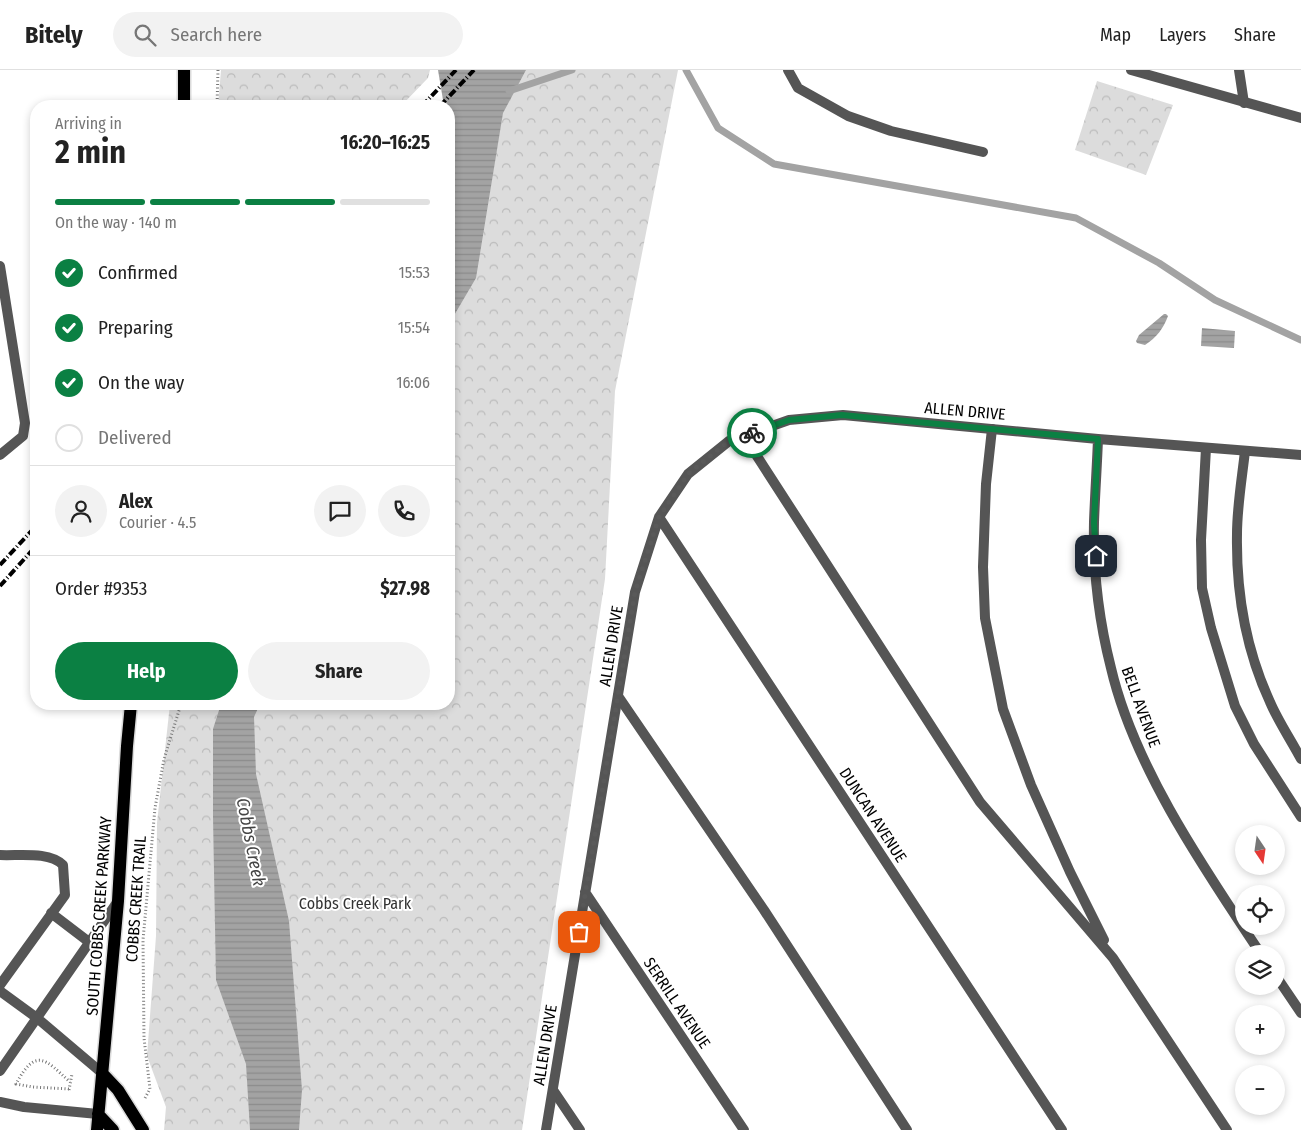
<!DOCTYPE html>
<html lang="en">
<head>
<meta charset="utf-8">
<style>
  body { margin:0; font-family:"Fira Sans Condensed",sans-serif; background:#f2f2f2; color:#222; height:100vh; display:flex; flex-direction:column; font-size:19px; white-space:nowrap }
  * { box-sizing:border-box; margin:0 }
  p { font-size:16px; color:#767676 }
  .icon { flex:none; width:28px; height:28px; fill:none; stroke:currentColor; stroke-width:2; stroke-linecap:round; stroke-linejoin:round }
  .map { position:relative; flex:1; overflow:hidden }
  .drawer { position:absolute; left:30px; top:30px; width:425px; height:610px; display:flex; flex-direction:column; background:#fff; border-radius:20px; box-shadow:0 2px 8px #0003 }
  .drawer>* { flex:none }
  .needle { width:32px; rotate:167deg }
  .controls { position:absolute; left:1235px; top:755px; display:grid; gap:10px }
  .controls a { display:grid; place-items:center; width:50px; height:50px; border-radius:50%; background:#fff; box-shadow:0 2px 8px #0003; font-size:25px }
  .pin { position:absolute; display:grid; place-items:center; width:42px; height:42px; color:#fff; margin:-21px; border-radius:10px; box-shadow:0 2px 8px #0006 }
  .courier { position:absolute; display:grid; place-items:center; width:50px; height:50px; margin:-25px; border:4px solid #0b8043; border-radius:50%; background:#fff; color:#222; box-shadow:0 1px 6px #0007 }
  .headline em { font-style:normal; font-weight:700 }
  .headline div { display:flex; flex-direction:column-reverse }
  .headline { display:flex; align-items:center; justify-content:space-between; height:85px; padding:0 25px }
  h1 { font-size:32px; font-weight:700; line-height:38px }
  .bar { display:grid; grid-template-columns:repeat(4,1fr); gap:8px 5px; align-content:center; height:60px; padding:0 25px }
  .bar i { height:6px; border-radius:4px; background:#e0e0e0 }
  .bar .active { background:#0b8043 }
  .bar p { grid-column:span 4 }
  .line { display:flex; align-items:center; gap:12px; padding:0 25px; border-top:1px solid #e0e0e0 }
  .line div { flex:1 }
  .round { display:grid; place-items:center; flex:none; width:52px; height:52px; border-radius:26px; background:#f2f2f2 }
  ol { padding:0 25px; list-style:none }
  li { display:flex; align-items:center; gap:15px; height:55px }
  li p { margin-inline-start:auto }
  li .icon { padding:5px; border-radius:50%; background:#0b8043; color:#fff; stroke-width:4 }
  li:last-child { color:#767676 }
  li i { width:28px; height:28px; border:2px solid #e0e0e0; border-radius:50% }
  .cta { display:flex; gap:10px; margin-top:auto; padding:10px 25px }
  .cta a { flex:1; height:58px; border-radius:30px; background:#0b8043; color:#fff; font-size:20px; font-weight:700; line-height:58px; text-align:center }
  .cta a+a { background:#f2f2f2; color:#222 }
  header { display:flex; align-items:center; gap:30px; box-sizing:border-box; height:70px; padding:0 25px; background:#fff; border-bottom:1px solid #e0e0e0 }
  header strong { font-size:24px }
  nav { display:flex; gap:28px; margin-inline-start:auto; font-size:18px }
  .search { width:350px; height:45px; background:#f2f2f2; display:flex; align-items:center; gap:12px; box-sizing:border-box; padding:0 18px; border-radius:28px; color:#767676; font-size:19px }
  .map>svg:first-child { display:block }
  .park { fill:url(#park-crowns) }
  .water { fill:url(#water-rules) }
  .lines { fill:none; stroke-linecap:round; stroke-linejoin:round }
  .stream { stroke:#a3a3a3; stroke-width:7 }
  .primary-casing { stroke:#dbdbdb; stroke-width:15 }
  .path { stroke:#777; stroke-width:3; stroke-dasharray:1 2.5; stroke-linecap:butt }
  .service { stroke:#555; stroke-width:10 }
  .minor { stroke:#555; stroke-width:10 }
  .tertiary { stroke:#555; stroke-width:10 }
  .primary { stroke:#000; stroke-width:12 }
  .rail { stroke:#000; stroke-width:4; stroke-dasharray:8 2.5 1 2.5; stroke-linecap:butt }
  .done { stroke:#595959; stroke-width:5; stroke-dasharray:0 9 }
  .route { stroke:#0b8043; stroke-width:6 }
  .labels { text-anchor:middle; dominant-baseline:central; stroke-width:4; stroke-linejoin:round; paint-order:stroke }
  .street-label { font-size:16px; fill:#000; stroke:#fff }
  .park-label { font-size:16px; fill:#333; stroke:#fff }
  .water-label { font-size:18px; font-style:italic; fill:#444; stroke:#fff }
</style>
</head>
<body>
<header>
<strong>Bitely</strong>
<div class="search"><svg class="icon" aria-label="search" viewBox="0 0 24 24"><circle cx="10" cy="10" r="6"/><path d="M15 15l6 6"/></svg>Search here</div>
<nav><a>Map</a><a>Layers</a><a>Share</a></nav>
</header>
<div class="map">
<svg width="1301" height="1060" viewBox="0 0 1301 1060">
  <defs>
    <pattern id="park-crowns" width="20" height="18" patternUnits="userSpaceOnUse" patternTransform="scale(1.25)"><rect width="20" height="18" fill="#dcdcdc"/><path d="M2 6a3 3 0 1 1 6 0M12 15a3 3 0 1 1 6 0" fill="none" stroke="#bbb"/></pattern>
    <pattern id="water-rules" width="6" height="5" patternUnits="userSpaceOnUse" patternTransform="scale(1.25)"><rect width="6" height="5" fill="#a3a3a3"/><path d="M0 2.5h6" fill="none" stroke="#8b8b8b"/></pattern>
  </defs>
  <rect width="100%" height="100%" fill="#fff"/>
  <path class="park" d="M 221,0 L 430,0 L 428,8 L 401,36 L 218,36 Z
    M 515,0 L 678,0 L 615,321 L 605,509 L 522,1060 L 164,1060 L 166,1037 L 147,986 L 156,866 L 157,753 L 170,634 L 449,634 L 449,72 Z
    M 1097,11 L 1173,35 L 1146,105 L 1075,80 Z"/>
  <path class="water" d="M 438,0 L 526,0 L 503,43 L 476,208 L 449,254 L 449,112 L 452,93 L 449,69 L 449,36 L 444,36 Z
    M 1164,244 L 1166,244 L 1168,246 C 1163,259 1157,267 1145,275 L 1137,273 L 1136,271 L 1139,265 Z
    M 1202,258 L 1235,261 L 1234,278 L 1201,276 Z
    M 221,634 L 260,634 L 254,647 L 256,704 L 289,851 L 302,1020 L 299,1060 L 250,1060 L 246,994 L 216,910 L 213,747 L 213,659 Z"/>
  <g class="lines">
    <path class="stream" d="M 686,0 L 718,58 L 774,94 L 1076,148 L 1159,193 L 1215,230 L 1301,270
      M 509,21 L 572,0"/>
    <g class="primary-casing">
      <path id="primary" d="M 184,0 L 184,36
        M 102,1003 L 118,1020 L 143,1060
        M 98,1044 L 113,1060
        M 97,1060 L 118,831 L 127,676 L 131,634"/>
    </g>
    <path class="path" d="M 217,36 L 218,0
      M 69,1019 L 33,1017 L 16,1014 C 36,977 45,989 70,1012
      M 69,1020 L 72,1004
      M 145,1028 L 150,1019 L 144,968 L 143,870 L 155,738 L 164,689 L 181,634"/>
    <path class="service" d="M 788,0 L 798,18 L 848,46 L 891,61 L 983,82
      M 1239,0 L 1244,33
      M 0,196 L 25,353 L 23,366 L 0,385
      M 992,359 L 986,414 L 983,497 L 985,548 L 1003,639 L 1031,715 L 1070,802 L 1104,870
      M 744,366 L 980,732 L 1113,888 L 1227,1060
      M 1206,378 L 1201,470 L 1202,518 L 1211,558 L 1235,636 L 1254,674 L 1301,747
      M 1245,381 C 1242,408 1237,437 1237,464 C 1236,521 1246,580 1270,632 C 1278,651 1291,670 1301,689
      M 618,626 L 764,840 L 907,1060
      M 0,785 C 19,786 49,781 63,795 L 65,825 L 0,915
      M 51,843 L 89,872
      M 553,1020 L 580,1060"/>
    <path class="minor" d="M 1131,0 L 1301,48
      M 1098,369 C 1097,396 1095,424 1094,452 C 1093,500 1099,551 1111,598 C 1134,697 1205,800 1261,884
      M 659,447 L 1062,1060
      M 585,822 L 744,1060
      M 1276,906 L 1301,943
      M 546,1060 L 635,522 L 659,447 L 688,404 L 729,371 L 789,350 L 843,345 L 1098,369 L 1301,385"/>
    <path class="tertiary" d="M 0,921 L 37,948 L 102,1003
      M 0,1001 L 118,831
      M 0,1032 L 24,1037 L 98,1044"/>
    <use href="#primary" class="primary"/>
    <path class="rail" d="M 422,36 L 456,0
      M 440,36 L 474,0
      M 0,495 L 36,456
      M 0,516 L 36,476"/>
  </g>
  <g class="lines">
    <path class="done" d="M 579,862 L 635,522 L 659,447 L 688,404 L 729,371 L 752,363"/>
    <path class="route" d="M 752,363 L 789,350 L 842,345 L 1098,369 L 1094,453 L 1096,486"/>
  </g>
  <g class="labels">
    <g class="street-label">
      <text transform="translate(965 341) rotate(5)">ALLEN DRIVE</text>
      <text transform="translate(611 576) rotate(-81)">ALLEN DRIVE</text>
      <text transform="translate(1141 637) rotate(70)">BELL AVENUE</text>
      <text transform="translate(873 745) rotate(57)">DUNCAN AVENUE</text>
      <text transform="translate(136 829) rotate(-86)">COBBS CREEK TRAIL</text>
      <text transform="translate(99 846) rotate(-86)">SOUTH COBBS CREEK PARKWAY</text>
      <text transform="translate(677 933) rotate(56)">SERRILL AVENUE</text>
      <text transform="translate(545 975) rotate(-81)">ALLEN DRIVE</text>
    </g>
    <g class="park-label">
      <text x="355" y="833">Cobbs Creek Park</text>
    </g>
    <g class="water-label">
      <text transform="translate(251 772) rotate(79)">Cobbs Creek</text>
    </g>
  </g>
</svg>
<div class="controls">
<a><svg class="needle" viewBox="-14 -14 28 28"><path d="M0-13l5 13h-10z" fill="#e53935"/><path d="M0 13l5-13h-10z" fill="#767676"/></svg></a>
<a><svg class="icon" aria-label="locate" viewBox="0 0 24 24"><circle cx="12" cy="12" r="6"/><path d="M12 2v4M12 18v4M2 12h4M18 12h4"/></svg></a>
<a><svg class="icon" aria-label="layers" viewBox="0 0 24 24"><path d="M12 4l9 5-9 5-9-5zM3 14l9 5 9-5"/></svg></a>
<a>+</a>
<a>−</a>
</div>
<div class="pin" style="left:579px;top:862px;background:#ea580c"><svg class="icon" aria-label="bag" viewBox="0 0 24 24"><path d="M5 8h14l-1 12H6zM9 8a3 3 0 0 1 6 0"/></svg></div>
<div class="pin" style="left:1096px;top:486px;background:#1f2937"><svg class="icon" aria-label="home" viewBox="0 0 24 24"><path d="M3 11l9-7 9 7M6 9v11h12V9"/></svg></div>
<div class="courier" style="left:752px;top:363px"><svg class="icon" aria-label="bike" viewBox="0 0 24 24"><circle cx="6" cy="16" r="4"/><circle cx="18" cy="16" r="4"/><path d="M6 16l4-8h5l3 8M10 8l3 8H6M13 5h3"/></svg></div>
<section class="drawer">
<div class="headline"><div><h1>2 min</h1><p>Arriving in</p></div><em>16:20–16:25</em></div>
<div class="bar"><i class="active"></i><i class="active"></i><i class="active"></i><i></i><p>On the way · 140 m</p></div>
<ol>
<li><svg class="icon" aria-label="check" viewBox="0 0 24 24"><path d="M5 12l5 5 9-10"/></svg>Confirmed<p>15:53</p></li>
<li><svg class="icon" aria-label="check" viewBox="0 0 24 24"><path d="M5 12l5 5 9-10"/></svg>Preparing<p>15:54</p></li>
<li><svg class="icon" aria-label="check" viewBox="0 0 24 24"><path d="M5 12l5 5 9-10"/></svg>On the way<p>16:06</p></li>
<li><i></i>Delivered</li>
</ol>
<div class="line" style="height:90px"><a class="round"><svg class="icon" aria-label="person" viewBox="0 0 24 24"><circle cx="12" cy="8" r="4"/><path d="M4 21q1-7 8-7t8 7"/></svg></a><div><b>Alex</b><p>Courier · 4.5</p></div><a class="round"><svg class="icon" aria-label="chat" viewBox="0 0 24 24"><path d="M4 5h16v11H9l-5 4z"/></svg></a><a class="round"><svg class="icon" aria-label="phone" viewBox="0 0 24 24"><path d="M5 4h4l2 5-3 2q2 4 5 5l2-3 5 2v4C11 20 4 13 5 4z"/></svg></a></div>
<div class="line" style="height:65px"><div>Order #9353</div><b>$27.98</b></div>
<div class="cta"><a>Help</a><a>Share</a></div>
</section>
</div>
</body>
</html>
